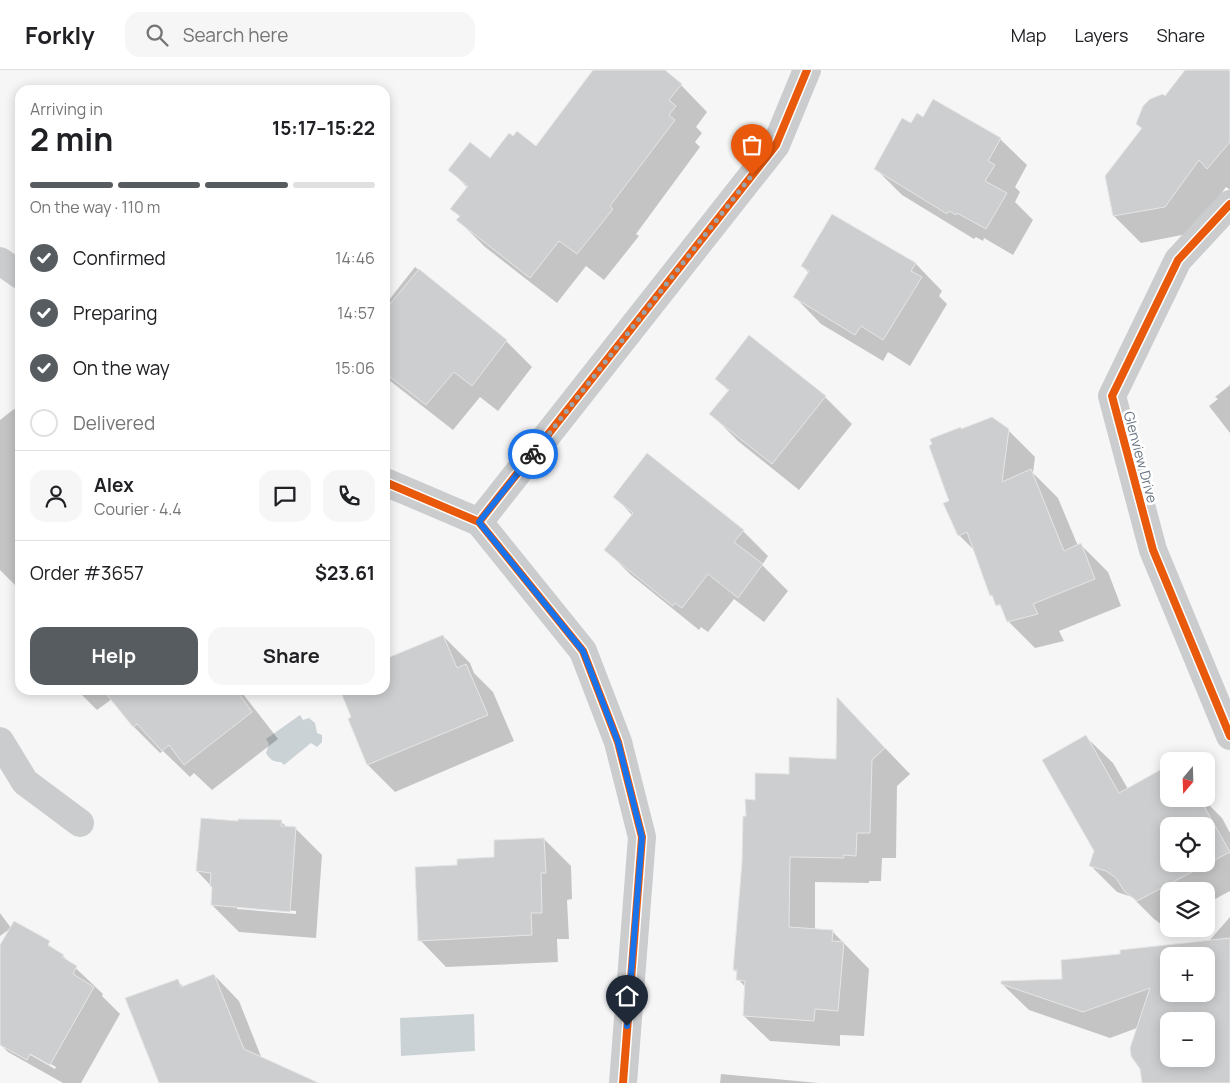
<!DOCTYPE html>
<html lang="en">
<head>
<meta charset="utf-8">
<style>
  body { margin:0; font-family:Manrope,sans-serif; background:#f6f6f6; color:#202124; height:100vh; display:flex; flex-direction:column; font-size:19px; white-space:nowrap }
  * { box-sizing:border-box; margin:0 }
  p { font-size:16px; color:#757577 }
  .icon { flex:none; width:28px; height:28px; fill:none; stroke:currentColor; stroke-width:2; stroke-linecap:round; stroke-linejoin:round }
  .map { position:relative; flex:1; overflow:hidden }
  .details { position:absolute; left:15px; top:15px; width:375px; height:610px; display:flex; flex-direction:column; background:#fff; border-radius:15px; box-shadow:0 2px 12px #0003 }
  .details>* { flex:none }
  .needle { width:32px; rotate:199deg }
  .fabs { position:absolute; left:1160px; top:682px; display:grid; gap:10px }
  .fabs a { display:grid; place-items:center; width:55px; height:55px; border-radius:10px; background:#fff; box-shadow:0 2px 12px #0003; font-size:25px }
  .pin { position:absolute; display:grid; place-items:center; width:42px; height:42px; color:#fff; margin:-51px -21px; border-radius:50% 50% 50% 0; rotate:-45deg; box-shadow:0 0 5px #0007 }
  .pin .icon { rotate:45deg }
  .courier { position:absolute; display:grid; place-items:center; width:50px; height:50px; margin:-25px; border:4px solid #1a73e8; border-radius:50%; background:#fff; color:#222; box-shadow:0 1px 6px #0007 }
  .overview em { font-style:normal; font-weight:700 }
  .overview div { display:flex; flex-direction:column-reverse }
  .overview { display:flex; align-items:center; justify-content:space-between; height:85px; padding:0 15px }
  h1 { font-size:32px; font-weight:700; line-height:38px }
  .bar { display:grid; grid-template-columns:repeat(4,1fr); gap:8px 5px; align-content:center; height:60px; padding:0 15px }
  .bar i { height:6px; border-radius:4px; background:#e0e0e0 }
  .bar .active { background:#575c61 }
  .bar p { grid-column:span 4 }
  .line { display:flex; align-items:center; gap:12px; padding:0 15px; border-top:1px solid #e0e0e0 }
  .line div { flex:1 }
  .round { display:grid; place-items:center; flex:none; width:52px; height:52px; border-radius:15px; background:#f6f6f6 }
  ol { padding:0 15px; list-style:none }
  li { display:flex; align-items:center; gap:15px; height:55px }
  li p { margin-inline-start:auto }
  li .icon { padding:5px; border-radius:50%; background:#575c61; color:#fff; stroke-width:4 }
  li:last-child { color:#757577 }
  li i { width:28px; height:28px; border:2px solid #e0e0e0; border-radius:50% }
  .button { display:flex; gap:10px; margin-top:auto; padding:10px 15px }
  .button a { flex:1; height:58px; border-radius:15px; background:#575c61; color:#fff; font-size:20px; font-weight:700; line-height:58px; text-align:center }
  .button a+a { background:#f6f6f6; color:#202124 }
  header { display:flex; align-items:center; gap:30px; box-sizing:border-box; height:70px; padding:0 25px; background:#fff; border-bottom:1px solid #e0e0e0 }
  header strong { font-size:24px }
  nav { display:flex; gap:28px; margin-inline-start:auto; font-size:18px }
  .search { width:350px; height:45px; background:#f6f6f6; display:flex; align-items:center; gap:12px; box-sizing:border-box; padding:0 18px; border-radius:15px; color:#757577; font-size:19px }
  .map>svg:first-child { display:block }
  .water { fill:#cbd2d5 }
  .shadow { fill:#0003; fill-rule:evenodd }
  .building { fill:#cdcecf; stroke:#e6e6e6; fill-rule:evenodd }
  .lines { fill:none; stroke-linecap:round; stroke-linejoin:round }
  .minor { stroke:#cbcccd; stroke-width:28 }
  .cycleway-casing { stroke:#fff; stroke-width:11 }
  .cycleway { stroke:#e8590c; stroke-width:8 }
  .done { stroke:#9ba3ab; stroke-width:5; stroke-dasharray:0 9 }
  .route { stroke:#1a73e8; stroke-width:6 }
  .labels { text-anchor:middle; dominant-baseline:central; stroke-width:5; stroke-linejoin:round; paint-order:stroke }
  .street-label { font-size:14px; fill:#6a7683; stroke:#fff }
</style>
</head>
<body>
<header>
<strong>Forkly</strong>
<div class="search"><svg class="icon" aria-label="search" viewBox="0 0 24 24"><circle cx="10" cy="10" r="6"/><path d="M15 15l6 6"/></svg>Search here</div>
<nav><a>Map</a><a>Layers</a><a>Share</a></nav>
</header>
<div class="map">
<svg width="1230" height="1013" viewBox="0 0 1230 1013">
  <rect width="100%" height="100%" fill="#f6f6f6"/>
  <path class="water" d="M 300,645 L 303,650 L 309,648 L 315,653 L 317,663 L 322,665 L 322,672 L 317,677 L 311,673 L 284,695 L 281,692 C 274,692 270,690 266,683 L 269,674 L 266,669 Z
    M 474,944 L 475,981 L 401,986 L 400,948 Z"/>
  <path class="shadow" d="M 594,0 L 661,0 L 681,15 L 707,42 L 696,57 L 702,63 L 695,72 L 700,77 L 636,164 L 639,166 L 604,210 L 586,196 L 557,233 L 485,177 L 458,150 L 460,147 L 452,139 L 468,118 L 449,99 L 536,77 Z
    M 1187,0 L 1230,0 L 1230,120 L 1226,117 L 1192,163 L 1141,173 L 1114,146 L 1106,106 L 1142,59 L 1137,54 L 1165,27 Z
    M 924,49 L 1000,69 L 1027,95 L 1015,117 L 1020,122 L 1015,132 L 1033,150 L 1013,185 L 984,168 L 983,171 L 976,167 L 974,169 L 902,125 L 875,98 L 912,55 Z
    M 833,146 L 916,194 L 942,221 L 939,226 L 947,234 L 910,296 L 888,282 L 883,291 L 821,254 L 795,227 L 809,203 L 802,196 Z
    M 415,197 L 506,271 L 532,297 L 498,341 L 480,327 L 453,360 L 385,307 L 385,235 Z
    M 716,309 L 825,327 L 852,354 L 799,420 L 738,371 L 711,344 L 729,321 Z
    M 1230,315 L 1230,363 L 1209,336 L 1218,329 L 1215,327 Z
    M 14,339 L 20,345 L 20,520 L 0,500 L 0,350 Z
    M 960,358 L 962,360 L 1008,360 L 1035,387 L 1033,403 L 1058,428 L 1078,476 L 1081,475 L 1108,502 L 1121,536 L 1059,561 L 1064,571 L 1035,578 L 1008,551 L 1005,542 L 991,525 L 976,482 L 959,465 L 950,432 Z
    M 615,427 L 743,461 L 768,486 L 762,495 L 788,521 L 764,552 L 734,529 L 708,562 L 701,557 L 699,560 L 631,505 L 606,480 L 632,445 Z
    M 443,566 L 470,593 L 474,603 L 493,622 L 514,671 L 395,722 L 368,695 L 349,650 L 353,648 L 343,620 L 385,620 L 385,596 Z
    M 77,620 L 240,620 L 278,669 L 212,720 L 194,703 L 190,707 L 163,681 L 160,683 L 134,657 L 112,629 L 97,640 Z
    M 863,655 L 910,704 L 897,716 L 896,788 L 882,788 L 881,811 L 869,811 L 869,813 L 815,812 L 815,860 L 832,861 L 869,899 L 864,966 L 840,965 L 840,976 L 770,971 L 744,946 L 746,918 L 738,909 L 738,903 L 734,900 L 747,748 L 756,731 L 790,705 L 838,690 Z
    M 1086,667 L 1113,693 L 1128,719 L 1169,729 L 1203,729 L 1222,748 L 1230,763 L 1230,821 L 1206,834 L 1206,821 L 1169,821 L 1169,855 L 1165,857 L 1154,849 L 1132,827 L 1117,822 L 1090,795 L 1096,781 ZM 1169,756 L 1206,756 L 1206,794 L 1169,794 Z
    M 239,752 L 281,752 L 287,757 L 295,758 L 322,785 L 316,868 L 239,862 L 212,835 L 213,818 L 197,801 ZM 237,836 L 296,841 L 296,844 L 237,839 Z
    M 544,769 L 571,796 L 572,829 L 567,830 L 569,869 L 557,869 L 558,892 L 446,897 L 420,870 L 458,796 L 496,788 Z
    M 0,843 L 11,858 L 0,866 Z
    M 1230,847 L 1230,1013 L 1143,1013 L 1137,958 L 1110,968 L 1029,940 L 1002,914 L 1064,910 L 1122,885 L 1209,871 ZM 1169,886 L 1206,886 L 1206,924 L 1169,924 ZM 1169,951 L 1206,951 L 1206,989 L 1169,989 Z
    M 63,886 L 103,924 L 102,926 L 120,944 L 81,1013 L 63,1013 L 8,982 L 0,974 L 0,922 ZM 11,971 L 56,997 L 55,999 L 11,974 Z
    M 214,905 L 239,931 L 262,989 L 294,1013 L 160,1013 L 177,911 L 184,917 Z
    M 721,1004 L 819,1013 L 720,1013 Z"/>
  <path class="building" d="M 593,0 L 665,0 L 682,14 L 669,30 L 676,36 L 669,45 L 675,50 L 610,136 L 613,139 L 577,184 L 559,171 L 530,208 L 456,150 L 460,146 L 450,139 L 468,116 L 448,100 L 470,72 L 490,88 L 509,63 L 513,66 L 517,61 L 536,76 Z
    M 1185,0 L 1230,0 L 1230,72 L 1207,99 L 1199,90 L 1165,137 L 1113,146 L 1105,106 L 1142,58 L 1136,54 L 1143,36 L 1150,29 L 1163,24 L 1165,26 Z
    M 933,29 L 1001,68 L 988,91 L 995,95 L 985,111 L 1007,123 L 986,159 L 957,143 L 956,145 L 949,141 L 947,144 L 874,99 L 902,48 L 911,53 L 917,43 L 923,47 Z
    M 832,144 L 916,193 L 911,201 L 922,207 L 883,270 L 861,256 L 855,265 L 793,227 L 809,201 L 801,196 Z
    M 419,199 L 507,270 L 472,316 L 454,302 L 426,335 L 385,303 L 385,240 Z
    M 749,265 L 826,326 L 772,394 L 709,344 L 729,320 L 715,309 Z
    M 992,347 L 1009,359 L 1002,412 L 1031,399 L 1064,481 L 1081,473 L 1095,509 L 1033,534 L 1038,544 L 1007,552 L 1000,534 L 996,536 L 992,525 L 990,526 L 967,462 L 958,466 L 943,433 L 949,431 L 929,376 L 932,374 L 930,369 L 961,357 L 961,359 Z
    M 647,383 L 744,460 L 734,472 L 763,494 L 738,528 L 708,504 L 682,538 L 675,533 L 673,536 L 604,480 L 633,443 L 613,427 Z
    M 443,565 L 457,598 L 466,594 L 488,645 L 367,695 L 348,649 L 351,647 L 340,620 L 385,620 L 385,589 Z
    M 103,620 L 236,620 L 252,642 L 184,695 L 169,675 L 162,681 L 137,654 L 133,657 Z
    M 837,627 L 885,678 L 872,690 L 870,763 L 857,763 L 856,786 L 843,785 L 844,788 L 790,787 L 789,857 L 833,860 L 832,871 L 844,872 L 838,941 L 815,939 L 814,951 L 743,946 L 745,911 L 736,910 L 737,900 L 733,900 L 742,792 L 743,746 L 746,746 L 745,729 L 755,730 L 755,703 L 789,704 L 789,687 L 836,689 Z
    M 1086,665 L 1119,723 L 1169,695 L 1169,729 L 1200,729 L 1230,782 L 1137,831 L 1125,822 L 1116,808 L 1106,801 L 1089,796 L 1094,781 L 1042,690 ZM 1169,756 L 1206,756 L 1206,794 L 1169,794 Z
    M 201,748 L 238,751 L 238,749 L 282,750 L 281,756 L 296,757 L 290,842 L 211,835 L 212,817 L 210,816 L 211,803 L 196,801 Z
    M 544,768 L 546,803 L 541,803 L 542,843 L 531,843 L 532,865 L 418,871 L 415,797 L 457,795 L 457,789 L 494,787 L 494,770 Z
    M 14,851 L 50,871 L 48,875 L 64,885 L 62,887 L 77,896 L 73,904 L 94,917 L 50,995 L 30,984 L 27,990 L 0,975 L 0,875 Z
    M 1230,868 L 1230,1013 L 1142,1013 L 1140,999 L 1131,986 L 1130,978 L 1150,918 L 1083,942 L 1001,914 L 1001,911 L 1062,909 L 1061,890 L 1120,884 L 1120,880 ZM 1169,886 L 1206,886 L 1206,924 L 1169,924 ZM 1169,951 L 1206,951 L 1206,989 L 1169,989 Z
    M 214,904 L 244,979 L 319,1013 L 159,1013 L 125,928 L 178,909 L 181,917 Z"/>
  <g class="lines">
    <path class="minor" d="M 1230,134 L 1178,190 L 1112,326 L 1153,480 L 1230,666
      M 0,191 L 20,205
      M 385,412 L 479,452 L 583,581 L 618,672 L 642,767 L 623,1013
      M 479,452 L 776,75 L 807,0
      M 0,671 L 25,712 L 80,753"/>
    <g class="cycleway-casing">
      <path id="cycleway" d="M 1230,134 L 1178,190 L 1112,326 L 1153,480 L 1230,666
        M 385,412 L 479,452 L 583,581 L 618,672 L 642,767 L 623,1013
        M 479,452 L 776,75 L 807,0"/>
    </g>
    <use href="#cycleway" class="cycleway"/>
  </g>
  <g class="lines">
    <path class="done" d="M 533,384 L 752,105"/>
    <path class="route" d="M 533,384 L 479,452 L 583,581 L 618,672 L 642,767 L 627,956"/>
  </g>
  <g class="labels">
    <g class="street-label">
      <text transform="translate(1141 387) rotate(75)">Glenview Drive</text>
    </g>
  </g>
</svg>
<div class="fabs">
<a><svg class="needle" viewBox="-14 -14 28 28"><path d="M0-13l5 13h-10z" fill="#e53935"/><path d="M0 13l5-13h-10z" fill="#757577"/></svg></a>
<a><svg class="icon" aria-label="locate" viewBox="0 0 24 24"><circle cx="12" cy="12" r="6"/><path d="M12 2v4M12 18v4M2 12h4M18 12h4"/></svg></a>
<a><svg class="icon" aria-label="layers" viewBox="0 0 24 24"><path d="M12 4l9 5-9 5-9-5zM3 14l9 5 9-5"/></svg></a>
<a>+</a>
<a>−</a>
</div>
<div class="pin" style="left:752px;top:105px;background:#ea580c"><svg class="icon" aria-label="bag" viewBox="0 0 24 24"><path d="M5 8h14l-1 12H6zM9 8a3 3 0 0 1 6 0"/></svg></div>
<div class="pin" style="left:627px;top:956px;background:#1f2937"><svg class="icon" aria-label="home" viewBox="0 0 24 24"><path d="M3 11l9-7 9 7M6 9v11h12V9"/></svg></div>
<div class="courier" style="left:533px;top:384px"><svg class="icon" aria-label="bike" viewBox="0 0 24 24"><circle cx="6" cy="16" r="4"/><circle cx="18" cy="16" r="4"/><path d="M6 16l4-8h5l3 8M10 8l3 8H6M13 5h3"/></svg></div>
<section class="details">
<div class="overview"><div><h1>2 min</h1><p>Arriving in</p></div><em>15:17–15:22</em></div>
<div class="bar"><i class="active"></i><i class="active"></i><i class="active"></i><i></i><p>On the way · 110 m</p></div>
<ol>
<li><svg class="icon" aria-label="check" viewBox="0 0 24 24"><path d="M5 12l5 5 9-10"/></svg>Confirmed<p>14:46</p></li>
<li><svg class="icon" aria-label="check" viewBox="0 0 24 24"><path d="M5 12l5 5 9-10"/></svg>Preparing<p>14:57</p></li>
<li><svg class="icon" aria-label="check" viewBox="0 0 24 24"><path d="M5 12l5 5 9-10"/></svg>On the way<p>15:06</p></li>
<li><i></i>Delivered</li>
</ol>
<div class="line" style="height:90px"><a class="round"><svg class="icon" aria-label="person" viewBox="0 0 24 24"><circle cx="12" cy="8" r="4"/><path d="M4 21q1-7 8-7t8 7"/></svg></a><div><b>Alex</b><p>Courier · 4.4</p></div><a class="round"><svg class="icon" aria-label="chat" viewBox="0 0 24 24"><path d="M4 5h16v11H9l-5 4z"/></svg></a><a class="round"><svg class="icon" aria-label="phone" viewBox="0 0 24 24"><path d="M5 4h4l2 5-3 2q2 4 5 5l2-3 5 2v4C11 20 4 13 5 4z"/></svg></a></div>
<div class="line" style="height:65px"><div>Order #3657</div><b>$23.61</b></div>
<div class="button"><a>Help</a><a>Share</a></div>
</section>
</div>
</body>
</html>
